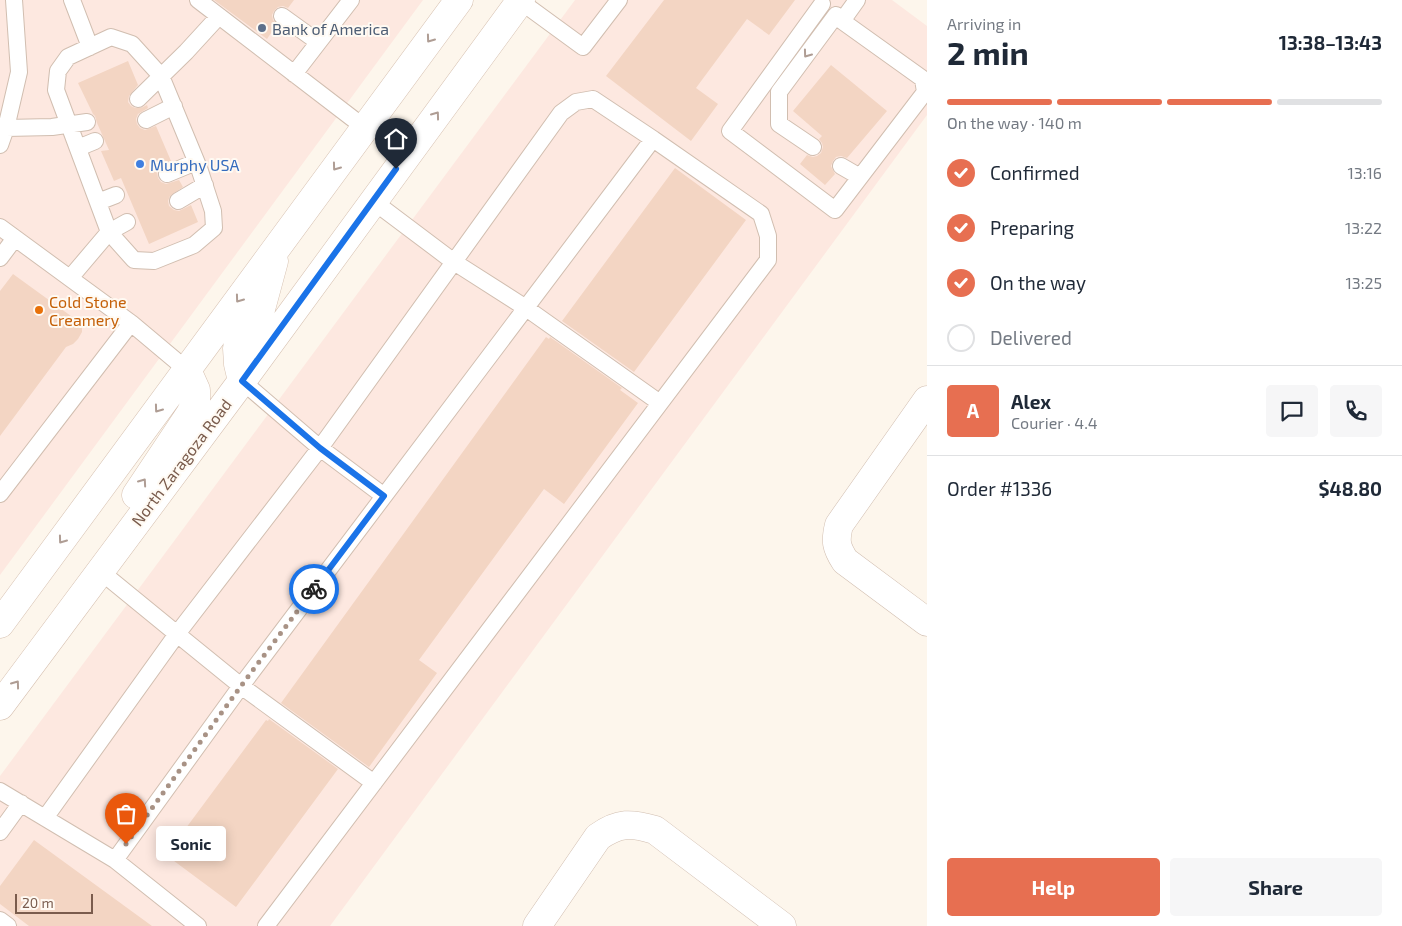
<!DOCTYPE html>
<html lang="en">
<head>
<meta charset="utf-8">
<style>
  body { margin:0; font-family:"Exo 2",sans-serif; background:#f6f6f7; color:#1f2937; height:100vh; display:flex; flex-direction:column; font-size:19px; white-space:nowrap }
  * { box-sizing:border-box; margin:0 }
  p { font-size:16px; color:#747a83 }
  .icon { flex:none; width:28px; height:28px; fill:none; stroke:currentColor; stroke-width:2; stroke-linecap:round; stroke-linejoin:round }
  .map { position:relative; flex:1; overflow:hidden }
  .side { display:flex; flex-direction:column; background:#fff; width:475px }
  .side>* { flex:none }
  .scale { position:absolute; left:15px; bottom:12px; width:78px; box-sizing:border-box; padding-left:5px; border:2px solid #7a5c4d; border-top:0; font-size:14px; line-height:18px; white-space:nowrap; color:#7a5c4d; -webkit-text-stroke:4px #fffaf3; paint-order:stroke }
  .pin { position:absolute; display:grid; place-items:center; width:42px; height:42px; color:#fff; margin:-51px -21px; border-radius:50% 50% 50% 0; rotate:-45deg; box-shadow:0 0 5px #0007 }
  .pin .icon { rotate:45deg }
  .courier { position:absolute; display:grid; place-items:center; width:50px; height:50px; margin:-25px; border:4px solid #1a73e8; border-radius:50%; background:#fff; color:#222; box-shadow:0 1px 6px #0007 }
  .bubble { position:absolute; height:35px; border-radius:5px; background:#fff; box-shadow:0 2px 12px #0003; font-size:16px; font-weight:700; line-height:35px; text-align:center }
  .headline em { font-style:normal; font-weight:700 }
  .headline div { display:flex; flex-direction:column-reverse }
  .headline { display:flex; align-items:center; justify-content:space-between; height:85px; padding:0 20px }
  h1 { font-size:32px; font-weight:700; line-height:38px }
  .bar { display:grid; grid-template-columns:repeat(4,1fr); gap:8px 5px; align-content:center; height:60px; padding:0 20px }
  .bar i { height:6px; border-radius:4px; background:#e0e1e3 }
  .bar .selected { background:#e76f51 }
  .bar p { grid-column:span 4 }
  .line { display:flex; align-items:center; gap:12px; padding:0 20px; border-top:1px solid #e0e1e3 }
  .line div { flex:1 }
  .round { display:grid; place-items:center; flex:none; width:52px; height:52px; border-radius:5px; background:#f6f6f7 }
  ol { padding:0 20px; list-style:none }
  li { display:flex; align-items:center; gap:15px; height:55px }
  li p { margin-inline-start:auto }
  li .icon { padding:5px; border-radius:50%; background:#e76f51; color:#fff; stroke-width:4 }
  li:last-child { color:#747a83 }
  li i { width:28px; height:28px; border:2px solid #e0e1e3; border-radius:50% }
  .action { display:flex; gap:10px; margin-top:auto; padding:10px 20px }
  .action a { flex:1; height:58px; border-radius:5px; background:#e76f51; color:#fff; font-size:20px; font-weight:700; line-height:58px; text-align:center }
  .action a+a { background:#f6f6f7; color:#1f2937 }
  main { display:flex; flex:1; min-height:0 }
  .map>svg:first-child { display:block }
  .commercial { fill:#fde8e0 }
  .building { fill:#f3d5c3 }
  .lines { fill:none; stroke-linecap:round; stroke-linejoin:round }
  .service-casing { stroke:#d1beb0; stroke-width:18 }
  .minor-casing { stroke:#d1beb0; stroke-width:29 }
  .secondary-casing { stroke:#d6c0b0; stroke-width:29 }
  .service { stroke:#fff; stroke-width:16 }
  .minor { stroke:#fff; stroke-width:28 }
  .secondary { stroke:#fff; stroke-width:28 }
  .oneway { stroke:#af9d94 }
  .done { stroke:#a89285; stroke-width:5; stroke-dasharray:0 9 }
  .route { stroke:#1a73e8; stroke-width:6 }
  .service-dot { fill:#5c6f8a; stroke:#fffaf3; stroke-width:2 }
  .shop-dot { fill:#3f7fe0; stroke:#fffaf3; stroke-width:2 }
  .food-dot { fill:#e8710a; stroke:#fffaf3; stroke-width:2 }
  .labels { text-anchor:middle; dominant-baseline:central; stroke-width:4; stroke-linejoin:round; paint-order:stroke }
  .service-label { font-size:16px; fill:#4e5e75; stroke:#fffaf3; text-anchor:start }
  .shop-label { font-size:16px; fill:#366cbe; stroke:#fffaf3; text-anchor:start }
  .food-label { font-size:16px; fill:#c56008; stroke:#fffaf3; text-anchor:start }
  .street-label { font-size:16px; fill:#7a5c4d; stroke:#fffaf3 }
</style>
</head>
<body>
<main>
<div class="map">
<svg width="927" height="926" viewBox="0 0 927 926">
  <rect width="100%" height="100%" fill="#fdf6ec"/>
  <path class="commercial" d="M 0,0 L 423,0 L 0,575 Z
    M 575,0 L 892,0 L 927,26 L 927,115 L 330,926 L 0,926 L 0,776 Z"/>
  <path class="building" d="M 214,0 L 294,0 L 288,8 L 283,6 L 278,7 L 274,11 L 272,15 L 273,20 L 277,24 L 267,39 Z
    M 664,0 L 795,0 L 769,35 L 747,19 L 696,88 L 718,104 L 691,141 L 606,76 Z
    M 128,61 L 138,85 L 129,96 L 128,102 L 131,106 L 135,108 L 141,108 L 147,105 L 148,108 L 138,114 L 136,119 L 137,124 L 140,128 L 145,130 L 156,126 L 171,161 L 159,168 L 157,172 L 158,178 L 161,182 L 166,184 L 179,180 L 183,187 L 170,196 L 168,201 L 169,206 L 174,210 L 179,211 L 191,205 L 198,222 L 149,244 L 121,178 L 114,181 L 101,151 L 109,150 L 97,123 L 95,116 L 93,114 L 78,83 Z
    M 831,65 L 887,111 L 847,158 L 841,156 L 836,157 L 833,161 L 831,166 L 835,174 L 825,185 L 800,164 L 807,155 L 813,157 L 817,156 L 821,153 L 823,147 L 822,143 L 819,139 L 822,136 L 793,111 Z
    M 675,168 L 746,220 L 634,372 L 562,321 Z
    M 13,274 L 82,324 L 82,332 L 78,339 L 73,344 L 66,347 L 0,436 L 0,291 Z
    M 546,337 L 549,339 L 550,337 L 622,388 L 620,390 L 638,403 L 564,504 L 544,489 L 419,660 L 437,673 L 369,767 L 281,703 Z
    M 269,719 L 338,769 L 236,907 L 166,855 L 266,720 L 268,721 Z
    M 34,840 L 152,926 L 29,926 L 0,904 L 0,886 Z"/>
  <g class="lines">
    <g class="service-casing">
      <path id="service" d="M 72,0 L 90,47
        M 198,0 L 365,128
        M 520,1 L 583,47 L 619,0
        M 822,4 L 730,131 L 835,210 L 925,92 L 923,79 L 842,21 L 857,0
        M 282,16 L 318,42
        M 111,37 L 132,44 L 161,76 L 199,168 L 213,211 L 214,228 L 194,245 L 154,261 L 134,260 L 109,232 L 56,90 L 58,71 L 68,57 Z
        M 294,74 L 351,0
        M 138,99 L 186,52 L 219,16
        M 146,120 L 174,106
        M 6,128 L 52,127 L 87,122
        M 0,145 L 6,128 L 19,72 L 14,0
        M 813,147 L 779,124 L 779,92 L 836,15
        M 78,148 L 95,141
        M 841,166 L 860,177
        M 167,174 L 196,162
        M 178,201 L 205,185
        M 373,201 L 454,262 L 526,308 L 660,403
        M 98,202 L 116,195
        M 0,227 L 131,323 L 187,370
        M 0,258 L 15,238
        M 70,278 L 109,232 L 127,222
        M 242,381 L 320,448 L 384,496
        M 0,494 L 131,323
        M 0,791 L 115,860 L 198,926
        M 45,818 L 177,634 L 241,686 L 653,139 L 593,99 L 576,102 L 561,113 L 320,448 L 177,634 L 100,571
        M 0,832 L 21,803
        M 115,860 L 241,686 L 374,783
        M 0,920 L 8,926
        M 266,926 L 768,260 L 768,236 L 761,214 L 653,139"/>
    </g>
    <g class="minor-casing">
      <path id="minor" d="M 927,400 L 839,525 C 835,541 836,547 845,561 L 927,622
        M 537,926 L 598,837 C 619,822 631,823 655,830 L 782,926"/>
    </g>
    <g class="secondary-casing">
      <path id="secondary" d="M 242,381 L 238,364 L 237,348 L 261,309 L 274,261
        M 136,495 L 190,414 L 196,402 L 196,390 L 187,370
        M 0,624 L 459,0
        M 0,706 L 242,381 L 521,0"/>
    </g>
    <use href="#service" class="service"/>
    <use href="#minor" class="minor"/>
    <use href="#secondary" class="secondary"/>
  </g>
  <defs><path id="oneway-chevron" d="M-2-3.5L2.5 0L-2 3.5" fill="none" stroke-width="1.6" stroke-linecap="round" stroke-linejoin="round" transform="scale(1.25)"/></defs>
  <g class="oneway">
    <use href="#oneway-chevron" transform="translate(430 39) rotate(126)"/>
    <use href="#oneway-chevron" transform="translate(807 54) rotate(126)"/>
    <use href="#oneway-chevron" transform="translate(436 115) rotate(-54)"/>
    <use href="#oneway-chevron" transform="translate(336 167) rotate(126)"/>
    <use href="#oneway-chevron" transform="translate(239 299) rotate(126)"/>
    <use href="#oneway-chevron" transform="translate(158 409) rotate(126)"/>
    <use href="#oneway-chevron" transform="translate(143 482) rotate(-55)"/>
    <use href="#oneway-chevron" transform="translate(62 540) rotate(126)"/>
    <use href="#oneway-chevron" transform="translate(16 684) rotate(-54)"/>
  </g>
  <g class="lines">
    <path class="done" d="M 126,844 L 241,686 L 314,589"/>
    <path class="route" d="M 314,589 L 384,496 L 320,448 L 242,381 L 396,169"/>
  </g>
  <circle class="service-dot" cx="262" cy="28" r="5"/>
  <circle class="shop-dot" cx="140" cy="164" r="5"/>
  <circle class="food-dot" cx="39" cy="310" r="5"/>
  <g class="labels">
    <g class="service-label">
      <text x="272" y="28">Bank of America</text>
    </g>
    <g class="shop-label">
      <text x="150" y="164">Murphy USA</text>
    </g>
    <g class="food-label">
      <text x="49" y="301">Cold Stone<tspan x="49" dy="18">Creamery</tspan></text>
    </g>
    <g class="street-label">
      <text transform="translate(181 462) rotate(-53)">North Zaragoza Road</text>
    </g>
  </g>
</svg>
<div class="scale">20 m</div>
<div class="pin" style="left:126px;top:844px;background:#ea580c"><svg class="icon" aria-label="bag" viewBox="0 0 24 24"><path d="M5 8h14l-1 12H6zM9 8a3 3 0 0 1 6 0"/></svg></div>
<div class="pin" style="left:396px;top:169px;background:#1f2937"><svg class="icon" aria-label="home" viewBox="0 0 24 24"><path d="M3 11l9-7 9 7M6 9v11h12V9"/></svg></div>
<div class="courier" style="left:314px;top:589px"><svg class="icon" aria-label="bike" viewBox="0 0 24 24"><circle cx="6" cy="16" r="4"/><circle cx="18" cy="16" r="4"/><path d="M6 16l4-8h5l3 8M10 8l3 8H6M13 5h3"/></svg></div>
<div class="bubble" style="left:156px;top:826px;width:70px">Sonic</div>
</div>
<section class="side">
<div class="headline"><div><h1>2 min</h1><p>Arriving in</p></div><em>13:38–13:43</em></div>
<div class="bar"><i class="selected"></i><i class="selected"></i><i class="selected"></i><i></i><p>On the way · 140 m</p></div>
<ol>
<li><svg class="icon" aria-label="check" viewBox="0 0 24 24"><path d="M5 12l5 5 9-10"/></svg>Confirmed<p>13:16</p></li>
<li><svg class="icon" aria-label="check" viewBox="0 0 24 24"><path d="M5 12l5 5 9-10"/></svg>Preparing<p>13:22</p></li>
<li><svg class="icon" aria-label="check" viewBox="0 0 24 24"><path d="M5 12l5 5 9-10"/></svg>On the way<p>13:25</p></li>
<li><i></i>Delivered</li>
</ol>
<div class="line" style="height:90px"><b class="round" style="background:#e76f51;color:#fff">A</b><div><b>Alex</b><p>Courier · 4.4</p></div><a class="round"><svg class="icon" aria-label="chat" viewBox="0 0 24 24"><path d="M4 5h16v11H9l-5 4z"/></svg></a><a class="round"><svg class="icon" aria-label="phone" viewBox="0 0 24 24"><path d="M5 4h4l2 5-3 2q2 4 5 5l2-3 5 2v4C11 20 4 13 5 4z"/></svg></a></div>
<div class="line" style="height:65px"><div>Order #1336</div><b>$48.80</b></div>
<div class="action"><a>Help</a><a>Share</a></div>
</section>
</main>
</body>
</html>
